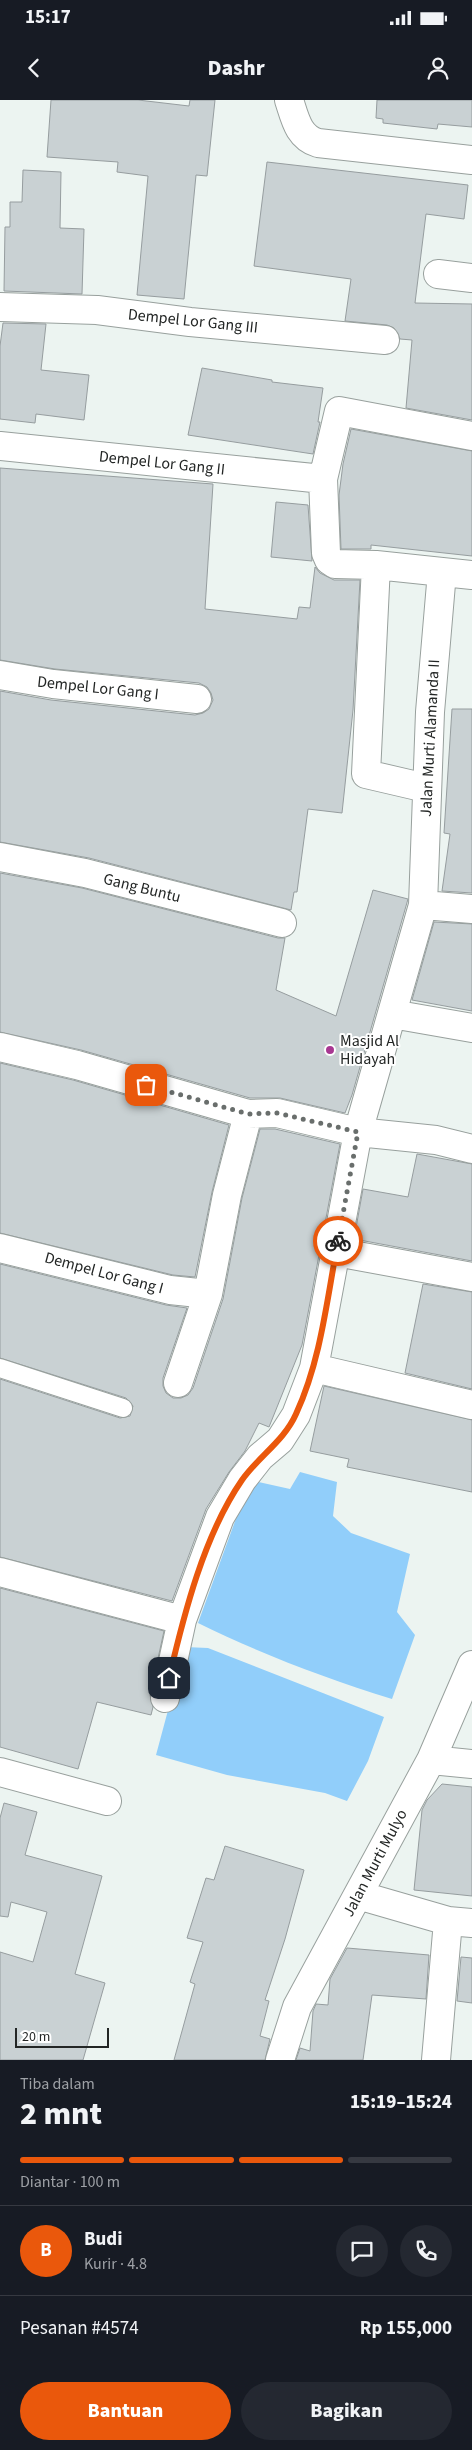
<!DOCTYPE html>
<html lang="id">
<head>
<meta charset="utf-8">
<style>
  body { margin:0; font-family:"Source Sans 3",sans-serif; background:#242831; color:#f1f3f6; height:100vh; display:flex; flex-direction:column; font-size:19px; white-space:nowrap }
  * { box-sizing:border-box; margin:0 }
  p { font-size:16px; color:#9ea1a6 }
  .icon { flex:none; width:28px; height:28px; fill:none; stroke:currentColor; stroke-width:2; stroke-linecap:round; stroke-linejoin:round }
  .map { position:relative; height:1960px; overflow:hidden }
  .panel { display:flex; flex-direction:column; background:#171b24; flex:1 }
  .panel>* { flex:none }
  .scale { position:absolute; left:15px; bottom:12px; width:94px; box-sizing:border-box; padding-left:5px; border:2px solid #232625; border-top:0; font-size:14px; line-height:18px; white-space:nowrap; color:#232625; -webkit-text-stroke:4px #fff; paint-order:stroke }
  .pin { position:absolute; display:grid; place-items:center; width:42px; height:42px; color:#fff; margin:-21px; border-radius:10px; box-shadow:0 2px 8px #0006 }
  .courier { position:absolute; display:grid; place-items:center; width:50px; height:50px; margin:-25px; border:4px solid #ea580c; border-radius:50%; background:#fff; color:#222; box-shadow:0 1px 6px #0007 }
  .head em { font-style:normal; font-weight:800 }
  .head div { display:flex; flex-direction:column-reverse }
  .head { display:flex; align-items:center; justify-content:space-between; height:85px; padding:0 20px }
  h1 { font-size:32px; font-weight:800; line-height:38px }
  .bar { display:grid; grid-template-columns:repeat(4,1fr); gap:8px 5px; align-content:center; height:60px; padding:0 20px }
  .bar i { height:6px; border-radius:4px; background:#363941 }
  .bar .current { background:#ea580c }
  .bar p { grid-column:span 4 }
  .line { display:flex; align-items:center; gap:12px; padding:0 20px; border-top:1px solid #363941 }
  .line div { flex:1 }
  .round { display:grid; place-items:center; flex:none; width:52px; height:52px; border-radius:26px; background:#242831 }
  .cta { display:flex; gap:10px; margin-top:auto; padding:10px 20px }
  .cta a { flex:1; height:58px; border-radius:30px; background:#ea580c; color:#fff; font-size:20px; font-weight:800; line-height:58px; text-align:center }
  .cta a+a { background:#242831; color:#f1f3f6 }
  .status { display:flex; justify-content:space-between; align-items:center; height:35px; padding:0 25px; background:#171b24; direction:ltr }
  .status svg { height:14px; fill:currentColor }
  header { display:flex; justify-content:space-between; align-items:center; height:65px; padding:0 20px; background:#171b24; font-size:22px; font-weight:800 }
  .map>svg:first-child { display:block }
  .water { fill:#91cefa }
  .building { fill:#c9d1d3; stroke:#969d9f }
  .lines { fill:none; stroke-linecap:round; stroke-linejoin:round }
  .lane-casing { stroke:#98a09d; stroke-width:20 }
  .street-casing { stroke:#98a09d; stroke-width:30 }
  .lane { stroke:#fff; stroke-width:18 }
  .street { stroke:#fff; stroke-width:28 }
  .done { stroke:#696e6c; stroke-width:5; stroke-dasharray:0 9 }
  .route { stroke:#ea580c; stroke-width:6 }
  .poi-dot { fill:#a83792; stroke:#fff; stroke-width:2 }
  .labels { text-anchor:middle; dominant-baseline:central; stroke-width:4; stroke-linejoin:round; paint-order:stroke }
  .street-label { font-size:16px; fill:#232625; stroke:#fff }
  .poi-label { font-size:16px; fill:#232625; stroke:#fff; text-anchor:start }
</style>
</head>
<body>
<div class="status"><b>15:17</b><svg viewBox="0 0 49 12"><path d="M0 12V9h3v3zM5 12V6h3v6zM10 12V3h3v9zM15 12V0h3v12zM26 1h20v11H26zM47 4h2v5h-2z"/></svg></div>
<header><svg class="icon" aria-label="back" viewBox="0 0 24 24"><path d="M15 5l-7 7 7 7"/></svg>Dashr<svg class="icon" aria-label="person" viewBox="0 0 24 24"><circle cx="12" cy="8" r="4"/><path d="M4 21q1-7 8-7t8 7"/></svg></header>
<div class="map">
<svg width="472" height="1960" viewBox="0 0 472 1960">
  <rect width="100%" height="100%" fill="#ecf4f1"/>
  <path class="water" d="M 300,1372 L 337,1382 L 333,1416 L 351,1433 L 410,1454 L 397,1512 L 415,1535 L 392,1599 C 325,1578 261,1554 198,1523 L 250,1380 L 290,1389 Z
    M 185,1547 L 208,1548 L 384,1617 L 368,1661 L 347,1701 L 325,1693 L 227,1675 L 156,1655 Z"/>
  <path class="building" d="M 51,0 L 138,0 L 189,6 L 190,0 L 215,0 L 207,76 L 196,75 L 184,199 L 137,195 L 148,76 L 117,72 L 118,62 L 47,57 Z
    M 377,0 L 472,0 L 472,27 L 438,24 L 437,29 L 383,23 L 383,19 L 376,18 Z
    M 267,62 L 468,85 L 464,119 L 426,114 L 415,203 L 472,204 L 472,320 L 406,308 L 412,240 L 400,239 L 394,228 L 387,225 L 345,221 L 351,179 L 254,166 Z
    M 23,70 L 61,72 L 60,128 L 84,129 L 82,194 L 4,191 L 5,127 L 10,127 L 10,102 L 22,102 Z
    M 3,223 L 46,224 L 41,270 L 89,275 L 84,320 L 36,314 L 35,323 L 0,319 L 0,246 Z
    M 202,268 L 272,280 L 272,282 L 323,288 L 318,322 L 320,322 L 313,354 L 188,335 Z
    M 351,329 L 472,351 L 472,456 L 371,445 L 371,449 L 341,449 L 339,395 L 343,364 Z
    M 0,368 L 213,384 L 205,509 L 297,519 L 299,507 L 310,508 L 315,467 L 320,473 L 334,480 L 360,480 L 353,610 L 342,713 L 308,709 L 297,792 L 294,792 L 291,810 L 89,758 L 0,742 L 0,591 L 51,600 L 195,615 L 203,613 L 209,609 L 213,600 L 211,593 L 207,587 L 199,583 L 55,569 L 0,560 Z
    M 276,402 L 308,405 L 312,461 L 271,457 Z
    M 452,609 L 472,609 L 472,793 L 442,791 L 450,734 L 444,733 Z
    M 0,773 L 82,788 L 278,838 L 285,838 L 276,890 L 336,916 L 373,790 L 408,799 L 352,995 L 345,1013 L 280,998 L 250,998 L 81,950 L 0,932 Z
    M 434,822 L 472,824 L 472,911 L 412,900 Z
    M 0,963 L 73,980 L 229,1025 L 212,1092 L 195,1177 L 173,1175 L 0,1133 Z
    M 260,1029 L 275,1029 L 340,1044 L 302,1245 L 269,1327 L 259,1323 L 245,1351 L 229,1372 L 206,1409 L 172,1501 L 0,1457 L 0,1279 L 120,1318 L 130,1316 L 133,1306 L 126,1298 L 0,1258 L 0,1164 L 166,1205 L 187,1208 L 163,1278 L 163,1286 L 166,1293 L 173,1298 L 181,1298 L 188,1295 L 193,1288 L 223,1199 L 242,1098 Z
    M 417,1054 L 472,1064 L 472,1161 L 354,1139 L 363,1089 L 408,1097 Z
    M 423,1184 L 472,1192 L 472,1289 L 405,1273 Z
    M 324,1286 L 472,1320 L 472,1392 L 347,1367 L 349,1359 L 310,1351 Z
    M 0,1488 L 164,1531 L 150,1595 L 153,1607 L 151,1615 L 97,1602 L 78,1669 L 0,1647 Z
    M 442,1684 L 472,1687 L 472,1796 L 414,1790 L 422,1710 L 427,1700 Z
    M 4,1703 L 37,1712 L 25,1755 L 102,1776 L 75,1874 L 105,1883 L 83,1960 L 0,1960 L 0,1852 L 33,1862 L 47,1812 L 11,1802 L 8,1817 L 0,1816 L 0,1718 Z
    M 225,1746 L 304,1770 L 285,1839 L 265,1900 L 269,1901 L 260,1936 L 270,1939 L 265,1960 L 174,1960 L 195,1884 L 190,1882 L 203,1842 L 187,1838 L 206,1778 L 214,1780 Z
    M 347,1848 L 429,1855 L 426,1899 L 372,1895 L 363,1960 L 296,1960 L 300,1948 L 310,1951 L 313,1911 L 316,1904 L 328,1905 L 330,1879 Z
    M 461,1857 L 472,1858 L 472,1903 L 457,1901 Z"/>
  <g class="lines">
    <g class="lane-casing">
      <path id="lane" d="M 0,1268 L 123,1308"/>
    </g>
    <g class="street-casing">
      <path id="street" d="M 289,0 C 295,18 298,37 318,43 L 472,60
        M 438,174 L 472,178
        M 0,207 L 97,210 L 190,222 L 385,240
        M 472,336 L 339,311 L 323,379 L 326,453 L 329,460 L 335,464 L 376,465 L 472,475
        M 0,346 L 323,379
        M 376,465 L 366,674 L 426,688
        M 0,575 L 53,584 L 197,599
        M 0,757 L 85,773 L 282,823
        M 423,805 L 472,809
        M 392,914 L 472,928
        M 0,947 L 77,965 L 248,1014 L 277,1013 L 358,1032 L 436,1040 L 472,1049
        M 0,1148 L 170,1190 L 208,1194
        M 336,1152 L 472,1177
        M 314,1268 L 472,1305
        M 178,1283 L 208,1194 L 227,1095 L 248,1014
        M 0,1472 L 182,1520
        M 165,1598 L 182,1520 L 220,1417 L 242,1380 L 260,1357 L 280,1340 L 296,1315 L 314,1268 L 358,1032 L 423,805 L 430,612 L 442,472
        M 431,1660 L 472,1664
        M 0,1672 L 107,1701
        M 358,1795 L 448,1821 L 472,1823
        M 280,1960 L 297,1907 L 431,1660 L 472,1565
        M 436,1960 L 448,1821"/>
    </g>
    <use href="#lane" class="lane"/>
    <use href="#street" class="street"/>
  </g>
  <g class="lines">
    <path class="done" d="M 146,985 L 248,1014 L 277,1013 L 358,1032 L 338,1141"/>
    <path class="route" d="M 169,1578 C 184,1514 204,1435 242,1380 C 259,1356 284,1341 296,1314 C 321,1260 327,1199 338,1141"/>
  </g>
  <circle class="poi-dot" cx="330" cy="950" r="5"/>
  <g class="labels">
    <g class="street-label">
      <text transform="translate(193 221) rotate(6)">Dempel Lor Gang III</text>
      <text transform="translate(162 363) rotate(6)">Dempel Lor Gang II</text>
      <text transform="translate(98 588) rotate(6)">Dempel Lor Gang I</text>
      <text transform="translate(430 638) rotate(-87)">Jalan Murti Alamanda II</text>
      <text transform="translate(142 788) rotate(14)">Gang Buntu</text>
      <text transform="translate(104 1173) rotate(15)">Dempel Lor Gang I</text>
      <text transform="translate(375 1763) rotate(-62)">Jalan Murti Mulyo</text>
    </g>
    <g class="poi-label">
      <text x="340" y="941">Masjid Al<tspan x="340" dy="18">Hidayah</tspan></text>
    </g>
  </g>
</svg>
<div class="scale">20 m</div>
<div class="pin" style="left:146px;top:985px;background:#ea580c"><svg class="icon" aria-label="bag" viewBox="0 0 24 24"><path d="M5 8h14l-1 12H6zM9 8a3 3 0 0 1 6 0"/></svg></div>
<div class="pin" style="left:169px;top:1578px;background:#1f2937"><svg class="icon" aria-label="home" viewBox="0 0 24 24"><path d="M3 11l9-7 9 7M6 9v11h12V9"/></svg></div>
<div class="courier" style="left:338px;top:1141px"><svg class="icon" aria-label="bike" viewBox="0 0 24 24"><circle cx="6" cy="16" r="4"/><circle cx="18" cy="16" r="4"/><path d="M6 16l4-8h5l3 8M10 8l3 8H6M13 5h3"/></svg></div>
</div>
<section class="panel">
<div class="head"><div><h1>2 mnt</h1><p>Tiba dalam</p></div><em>15:19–15:24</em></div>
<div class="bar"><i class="current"></i><i class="current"></i><i class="current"></i><i></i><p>Diantar · 100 m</p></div>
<div class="line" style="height:90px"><b class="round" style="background:#ea580c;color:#fff">B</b><div><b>Budi</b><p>Kurir · 4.8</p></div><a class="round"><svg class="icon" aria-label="chat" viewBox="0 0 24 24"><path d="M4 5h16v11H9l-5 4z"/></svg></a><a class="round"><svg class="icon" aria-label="phone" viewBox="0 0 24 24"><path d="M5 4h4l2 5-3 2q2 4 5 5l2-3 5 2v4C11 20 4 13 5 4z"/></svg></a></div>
<div class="line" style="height:65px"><div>Pesanan #4574</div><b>Rp 155,000</b></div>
<div class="cta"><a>Bantuan</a><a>Bagikan</a></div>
</section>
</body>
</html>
